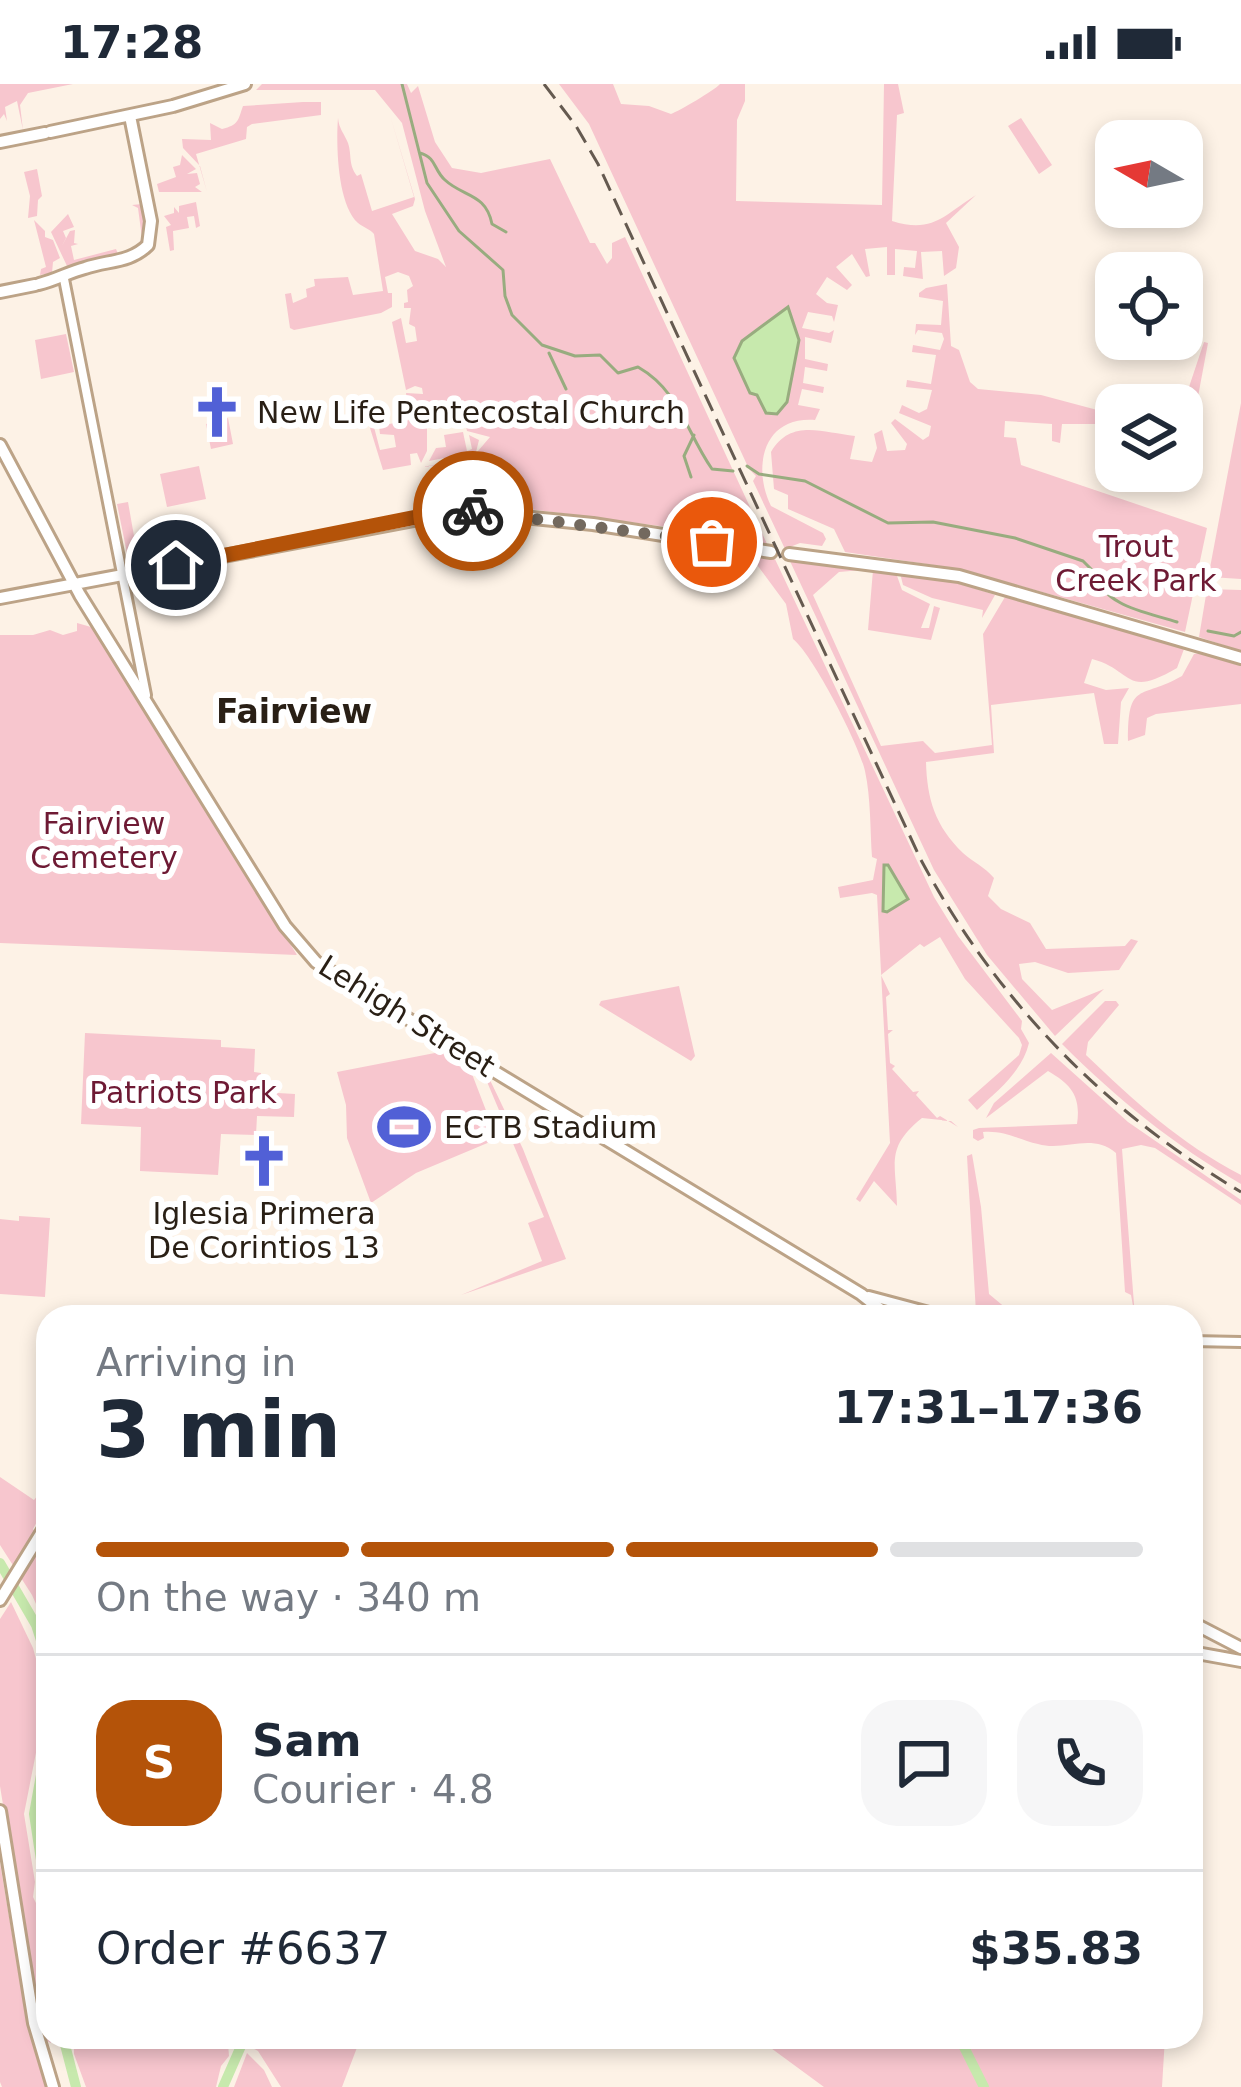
<!DOCTYPE html>
<html lang="en">
<head>
<meta charset="utf-8">
<style>
  body { margin:0; font-family:"DejaVu Sans",sans-serif; background:#f6f6f7; color:#1f2937; height:100vh; display:flex; flex-direction:column; font-size:45px; white-space:nowrap }
  * { box-sizing:border-box; margin:0 }
  p { font-size:39px; color:#747a83 }
  .icon { flex:none; width:66px; height:66px; fill:none; stroke:currentColor; stroke-width:2; stroke-linecap:round; stroke-linejoin:round }
  .map { position:relative; flex:1; overflow:hidden }
  .drawer { position:absolute; left:36px; top:1221px; width:1167px; height:744px; display:flex; flex-direction:column; background:#fff; border-radius:36px; box-shadow:0 6px 18px #0003 }
  .drawer>* { flex:none }
  .needle { width:78px; rotate:279deg }
  .controls { position:absolute; left:1095px; top:36px; display:grid; gap:24px }
  .controls a { display:grid; place-items:center; width:108px; height:108px; border-radius:24px; background:#fff; box-shadow:0 6px 18px #0003; font-size:60px }
  .pin { position:absolute; display:grid; place-items:center; width:102px; height:102px; color:#fff; margin:-51px; border:6px solid #fff; border-radius:50%; box-shadow:0 3px 12px #0007 }
  .courier { position:absolute; display:grid; place-items:center; width:120px; height:120px; margin:-60px; border:9px solid #b45309; border-radius:50%; background:#fff; color:#222; box-shadow:0 3px 15px #0007 }
  .head em { font-style:normal; font-weight:700 }
  .head div { display:flex; flex-direction:column-reverse }
  .head { display:flex; align-items:center; justify-content:space-between; height:204px; padding:0 60px }
  h1 { font-size:78px; font-weight:700; line-height:90px }
  .bar { display:grid; grid-template-columns:repeat(4,1fr); gap:18px 12px; align-content:center; height:144px; padding:0 60px }
  .bar i { height:15px; border-radius:9px; background:#e0e1e3 }
  .bar .selected { background:#b45309 }
  .bar p { grid-column:span 4 }
  .line { display:flex; align-items:center; gap:30px; padding:0 60px; border-top:3px solid #e0e1e3 }
  .line div { flex:1 }
  .round { display:grid; place-items:center; flex:none; width:126px; height:126px; border-radius:36px; background:#f6f6f7 }
  .status { display:flex; justify-content:space-between; align-items:center; height:84px; padding:0 60px; background:#fff; direction:ltr }
  .status svg { height:33px; fill:currentColor }
  .map>svg:first-child { display:block }
  .green { fill:#f7c6ce }
  .water { fill:#c7e9ad; stroke:#98ac7f; stroke-width:3 }
  .lines { fill:none; stroke-linecap:round; stroke-linejoin:round }
  .stream { stroke:#98ac7f; stroke-width:3 }
  .river { stroke:#c7e9ad; stroke-width:10 }
  .minor-casing { stroke:#bca387; stroke-width:14 }
  .major-casing { stroke:#bca387; stroke-width:16 }
  .minor { stroke:#fff; stroke-width:8 }
  .major { stroke:#fff; stroke-width:10 }
  .rail { stroke:#655a50; stroke-width:3; stroke-dasharray:18 9; stroke-linecap:butt }
  .done { stroke:#73695e; stroke-width:12; stroke-dasharray:0 21.6 }
  .route { stroke:#b45309; stroke-width:15 }
  .labels { text-anchor:middle; dominant-baseline:central; stroke-width:12; stroke-linejoin:round; paint-order:stroke }
  .poi-label { font-size:30px; fill:#291f15; stroke:#fff; text-anchor:start }
  .park-label { font-size:30px; fill:#6e1a34; stroke:#fff }
  .street-label { font-size:30px; fill:#291f15; stroke:#fff }
  .neighbourhood-label { font-size:33px; font-weight:bold; fill:#291f15; stroke:#fff }
</style>
</head>
<body>
<div class="status"><b>17:28</b><svg viewBox="0 0 49 12"><path d="M0 12V9h3v3zM5 12V6h3v6zM10 12V3h3v9zM15 12V0h3v12zM26 1h20v11H26zM47 4h2v5h-2z"/></svg></div>
<div class="map">
<svg width="1241" height="2003" viewBox="0 0 1241 2003">
  <rect width="100%" height="100%" fill="#fdf2e6"/>
  <path class="green" d="M 0,0 L 73,0 L 28,9 L 20,21 L 23,46 L 17,17 L 5,23 L 7,37 L 4,30 L 0,35 Z
    M 262,0 L 407,0 L 411,9 L 418,2 L 435,58 L 452,84 L 481,89 L 550,75 L 590,159 L 595,159 L 607,180 L 612,174 L 612,159 L 625,153 L 768,462 L 752,454 L 483,419 L 485,396 L 474,399 L 478,420 L 460,420 L 458,407 L 469,403 L 468,394 L 452,393 L 451,378 L 445,380 L 456,420 L 440,422 L 445,407 L 443,398 L 437,399 L 437,381 L 422,383 L 472,374 L 490,353 L 467,347 L 463,329 L 427,338 L 427,367 L 421,379 L 417,369 L 410,370 L 411,381 L 383,386 L 370,344 L 374,343 L 380,366 L 396,363 L 394,351 L 380,350 L 379,342 L 410,336 L 406,309 L 423,310 L 422,304 L 415,302 L 406,306 L 392,238 L 401,234 L 406,259 L 417,257 L 415,243 L 409,240 L 411,224 L 404,224 L 404,219 L 408,218 L 407,206 L 413,202 L 409,192 L 398,188 L 385,193 L 388,209 L 392,209 L 392,223 L 381,229 L 294,246 L 290,244 L 285,210 L 291,209 L 293,219 L 307,213 L 306,205 L 315,202 L 314,195 L 348,193 L 353,211 L 383,207 L 374,150 C 370,145 363,143 358,139 C 337,120 336,59 338,34 C 339,45 344,49 348,59 C 352,71 348,80 357,92 L 361,90 L 372,127 L 414,113 L 390,31 L 415,115 L 413,122 L 392,130 L 415,167 L 438,175 L 446,183 L 425,127 L 402,39 L 375,6 L 256,6 Z
    M 559,0 L 613,0 L 621,20 L 649,22 L 671,30 C 679,27 715,6 720,0 L 745,0 L 745,17 L 737,36 L 736,117 L 882,121 L 884,0 L 898,0 L 904,29 L 897,31 L 892,137 C 933,150 944,131 976,111 L 946,139 L 959,163 L 956,184 L 944,192 L 942,167 L 921,168 L 923,195 L 903,192 L 904,183 L 915,184 L 917,167 L 895,165 L 895,191 L 887,191 L 887,163 L 865,165 L 870,192 L 866,193 L 852,170 L 836,183 L 852,201 L 847,206 L 827,193 L 816,210 L 827,219 L 838,221 L 834,238 L 832,232 L 808,228 L 802,244 L 829,249 L 834,246 L 831,259 L 805,253 L 805,275 L 828,280 L 827,287 L 805,283 L 803,299 L 824,303 L 823,309 L 802,305 L 798,321 L 820,325 L 815,336 C 763,332 752,383 771,422 L 823,449 L 826,455 L 822,462 L 800,459 L 785,465 L 753,397 L 756,392 L 749,385 L 589,40 Z
    M 303,18 L 321,18 L 321,31 L 252,40 L 247,43 L 246,55 L 196,70 L 207,108 L 200,82 L 183,64 L 182,55 L 211,56 L 210,39 L 222,45 C 239,41 238,36 243,22 Z
    M 1021,34 L 1052,81 L 1039,90 L 1008,42 Z
    M 182,71 L 196,85 L 187,90 L 197,89 L 200,100 L 195,103 L 202,108 L 159,108 L 157,100 L 176,93 L 173,83 L 180,81 Z
    M 37,85 L 42,112 L 38,116 L 37,132 L 28,134 L 30,112 L 24,88 Z
    M 196,118 L 200,142 L 196,144 L 194,132 L 187,133 L 189,144 L 173,147 L 174,166 L 170,167 L 166,143 L 171,141 L 164,132 L 174,129 L 174,123 L 179,129 L 179,122 Z
    M 142,120 C 155,180 113,174 67,182 L 51,148 L 68,130 L 74,143 L 63,147 L 66,154 L 62,162 L 70,147 L 75,146 L 74,159 L 78,160 L 71,162 L 74,176 L 116,165 L 118,170 L 136,164 L 142,154 L 138,124 L 132,121 Z
    M 34,136 L 45,147 L 45,153 L 53,156 L 60,174 L 53,178 L 52,189 L 40,191 L 41,185 L 46,183 Z
    M 947,200 L 951,262 L 959,266 L 970,298 L 978,305 L 1041,311 L 1116,331 L 1116,340 L 1062,340 L 1060,359 L 1052,357 L 1052,340 L 1005,337 L 1004,353 L 1016,354 L 1021,381 L 1207,444 L 1185,548 L 960,485 L 845,468 L 834,445 L 788,425 L 788,411 L 774,405 L 771,368 C 791,334 823,349 855,352 L 850,375 L 872,378 L 877,364 L 874,350 L 882,346 L 887,367 L 905,366 L 907,360 L 891,339 L 895,335 L 923,356 L 929,352 L 931,342 L 899,329 L 902,321 L 919,329 L 927,325 L 932,306 L 906,303 L 907,296 L 931,300 L 936,271 L 912,268 L 913,261 L 940,266 L 944,255 L 942,249 L 918,246 L 915,251 L 916,240 L 941,241 L 943,217 L 919,213 L 919,209 L 926,204 Z
    M 66,250 L 74,288 L 41,295 L 35,256 Z
    M 1204,258 L 1208,259 L 1194,334 L 1199,344 L 1182,347 L 1182,321 L 1178,321 L 1185,315 Z
    M 1241,319 L 1241,495 L 1210,493 L 1209,489 Z
    M 228,334 L 233,360 L 211,365 L 206,340 Z
    M 463,348 L 467,367 L 472,365 L 469,351 L 479,356 L 476,368 L 429,377 L 436,364 L 446,363 L 444,351 Z
    M 199,382 L 206,415 L 167,423 L 160,390 Z
    M 128,418 L 137,469 L 147,468 L 149,480 L 130,484 L 117,420 Z
    M 744,471 L 774,473 L 934,813 L 958,852 L 1022,937 L 1021,945 L 1029,959 C 1022,988 998,1006 977,1026 L 968,1016 L 1019,971 L 1022,961 L 1019,954 L 965,895 L 940,853 L 924,863 L 920,860 L 881,891 L 890,910 L 886,913 L 888,946 L 893,946 L 888,950 L 890,979 L 895,982 L 892,985 L 913,1008 L 919,1007 L 916,1011 L 937,1034 L 940,1032 L 958,1043 L 951,1037 L 922,1034 C 885,1064 896,1078 897,1122 L 874,1097 L 860,1118 L 856,1115 L 890,1059 L 877,811 L 872,809 L 840,814 L 838,803 L 873,796 L 877,775 L 872,773 C 870,745 871,715 865,687 C 859,660 813,571 793,555 L 786,520 L 755,478 L 749,480 L 742,475 Z
    M 789,475 L 862,486 L 839,488 L 813,511 L 881,662 L 923,657 L 935,669 L 992,661 L 983,550 L 1005,513 L 1184,565 L 1177,584 C 1124,615 1134,586 1092,575 L 1084,599 L 1106,606 L 1129,604 L 1121,618 L 1118,660 L 1104,660 L 1094,609 L 991,621 L 994,669 L 926,678 C 927,715 935,742 963,769 C 973,778 985,783 994,794 L 988,812 L 1001,825 L 1030,839 L 1046,865 L 1125,862 L 1131,855 L 1138,857 L 1119,886 L 1068,889 L 1035,878 L 1019,880 L 1022,895 L 1052,926 L 1104,905 L 1055,952 L 987,871 L 934,786 Z
    M 873,486 L 896,489 L 902,506 L 930,520 L 921,544 L 929,544 L 934,522 L 940,524 L 931,556 L 868,546 Z
    M 900,489 L 962,500 L 995,511 L 982,534 L 983,526 L 932,514 L 903,501 Z
    M 1207,505 L 1241,506 L 1241,567 L 1199,553 Z
    M 77,539 L 91,543 L 99,552 L 297,871 L 0,859 L 0,551 L 33,551 L 50,546 L 63,551 L 77,547 Z
    M 1200,569 L 1241,582 L 1241,620 L 1156,630 L 1147,634 L 1145,651 L 1128,657 C 1128,596 1140,616 1182,592 L 1194,570 Z
    M 679,902 L 695,972 L 691,977 L 599,921 L 601,917 Z
    M 1105,917 L 1116,917 L 1119,921 L 1088,958 L 1086,971 C 1134,1017 1181,1060 1241,1091 L 1241,1100 C 1174,1061 1117,1015 1062,960 Z
    M 85,949 L 221,956 L 221,963 L 255,965 L 254,988 L 261,989 L 261,1008 L 295,1010 L 294,1033 L 257,1032 L 256,1051 L 221,1050 L 218,1091 L 140,1087 L 141,1043 L 81,1040 Z
    M 440,968 L 467,977 L 497,1055 L 416,1089 L 371,1119 L 347,1054 L 346,1021 L 337,988 Z
    M 1051,969 L 1128,1038 L 1241,1116 L 1241,1121 L 1155,1064 L 1141,1061 L 1122,1065 L 1135,1233 L 1131,1211 L 1125,1208 L 1116,1069 C 1091,1048 1065,1068 1038,1060 C 1020,1056 1004,1046 983,1048 L 984,1054 L 978,1057 L 973,1054 L 973,1046 L 979,1044 L 1077,1040 C 1081,1013 1072,1001 1048,987 L 986,1034 L 994,1019 Z
    M 485,993 L 490,996 L 523,1065 L 566,1175 L 461,1211 L 542,1177 L 528,1139 L 544,1133 Z
    M 972,1070 L 981,1123 L 989,1210 L 1007,1225 L 1033,1233 L 981,1233 L 976,1229 L 967,1072 Z
    M 19,1132 L 50,1134 L 45,1213 L 0,1210 L 0,1135 L 19,1137 Z
    M 0,1393 L 34,1416 L 48,1399 L 48,1418 L 33,1445 L 48,1465 L 48,1547 L 32,1511 L 0,1461 Z
    M 11,1518 L 33,1564 L 41,1593 L 42,1638 L 24,1730 L 35,1798 L 33,1813 L 41,1829 L 47,1865 L 51,1959 L 43,1955 L 38,1939 L 0,1702 L 0,1535 Z
    M 0,1779 L 28,1945 L 47,2003 L 2,2003 L 0,1998 Z
    M 106,1953 L 216,1954 L 228,1960 L 229,1972 L 221,1982 L 216,2003 L 86,2003 L 74,1970 L 74,1960 Z
    M 233,1953 L 361,1953 L 342,2003 L 281,2003 L 258,1967 Z
    M 756,1953 L 1165,1953 L 1162,2003 L 824,2003 Z
    M 247,1969 L 264,1986 L 272,2003 L 234,2003 Z"/>
  <path class="water" d="M 788,223 L 799,256 L 787,318 L 777,330 L 766,329 L 757,311 L 750,309 L 734,274 L 742,257 Z
    M 884,781 L 888,781 L 908,815 L 887,828 L 883,827 Z"/>
  <g class="lines">
    <path class="stream" d="M 402,0 L 427,99 L 459,147 L 503,186 L 505,212 L 512,231 L 542,261 L 575,272 L 600,271 L 618,289 L 638,283 C 680,307 686,348 712,385 L 733,387
      M 420,69 C 437,74 433,85 445,96 C 463,113 486,109 492,140 L 506,148
      M 549,269 L 566,305
      M 747,382 L 759,390 L 805,397 L 888,439 L 933,438 L 1015,454 L 1083,477 L 1094,488 C 1104,523 1146,528 1177,538
      M 691,393 L 684,372 L 694,351
      M 1208,547 L 1234,552 L 1241,548"/>
    <path class="river" d="M 0,1479 L 36,1541 L 48,1578
      M 48,1652 L 34,1730 L 48,1822
      M 63,1953 L 76,2003
      M 959,1953 L 984,2003
      M 223,2003 L 245,1953"/>
    <g class="minor-casing">
      <path id="minor" d="M 64,195 L 146,611
        M 869,1212 L 948,1233
        M 1191,1257 L 1241,1258"/>
    </g>
    <g class="major-casing">
      <path id="major" d="M 50,48 L 173,22 L 245,0
        M 0,58 L 45,49
        M 39,200 C 56,196 69,188 85,184 C 108,176 130,179 148,161 L 151,137 L 130,32
        M 0,208 L 35,201
        M 0,361 L 80,511 L 285,842 L 316,878 L 349,899 L 861,1210 L 890,1233
        M 789,470 L 959,492 L 1241,574
        M 0,514 L 462,427 L 593,440 L 771,468
        M 0,1516 L 48,1438
        M 1191,1538 L 1241,1564
        M 1191,1568 L 1241,1577
        M 0,1727 L 34,1939 L 53,2003"/>
    </g>
    <use href="#minor" class="minor"/>
    <use href="#major" class="major"/>
    <path class="rail" d="M 544,0 L 576,42 L 598,80 L 921,776 C 997,917 1103,1026 1241,1108"/>
  </g>
  <g class="lines">
    <path class="done" d="M 473,427 L 712,458"/>
    <path class="route" d="M 176,481 L 427,431 L 473,427"/>
  </g>
  <defs>
    <g id="church-bare" transform="scale(4.14)"><path d="M-1.2-6h2.4v3.5h3.3v2.4h-3.3V6h-2.4V-.1h-3.3v-2.4h3.3Z" fill="#5160d6" stroke="#fff" stroke-width="2.5" paint-order="stroke"/></g>
    <g id="stadium-bare" transform="scale(4.14)"><path d="M0-5a6.5 5 0 1 0 0 10a6.5 5 0 1 0 0-10ZM-3.5-1.8h7v3.6h-7Z" fill="#5160d6" stroke="#fff" stroke-width="2.5" paint-order="stroke"/></g>
  </defs>
  <g fill-rule="evenodd">
    <use href="#church-bare" x="217" y="328"/>
    <use href="#stadium-bare" x="404" y="1043"/>
    <use href="#church-bare" x="264" y="1077"/>
  </g>
  <g class="labels">
    <g class="poi-label">
      <text x="257" y="328">New Life Pentecostal Church</text>
      <text x="444" y="1043">ECTB Stadium</text>
      <text x="264" y="1129" text-anchor="middle">Iglesia Primera<tspan x="264" dy="34">De Corintios 13</tspan></text>
    </g>
    <g class="park-label">
      <text x="1136" y="462">Trout<tspan x="1136" dy="34">Creek Park</tspan></text>
      <text x="104" y="739">Fairview<tspan x="104" dy="34">Cemetery</tspan></text>
      <text x="183" y="1008">Patriots Park</text>
    </g>
    <g class="street-label">
      <text transform="translate(407 932) rotate(32)">Lehigh Street</text>
    </g>
    <g class="neighbourhood-label">
      <text x="294" y="627">Fairview</text>
    </g>
  </g>
</svg>
<div class="controls">
<a><svg class="needle" viewBox="-14 -14 28 28"><path d="M0-13l5 13h-10z" fill="#e53935"/><path d="M0 13l5-13h-10z" fill="#747a83"/></svg></a>
<a><svg class="icon" aria-label="locate" viewBox="0 0 24 24"><circle cx="12" cy="12" r="6"/><path d="M12 2v4M12 18v4M2 12h4M18 12h4"/></svg></a>
<a><svg class="icon" aria-label="layers" viewBox="0 0 24 24"><path d="M12 4l9 5-9 5-9-5zM3 14l9 5 9-5"/></svg></a>
</div>
<div class="pin" style="left:712px;top:458px;background:#ea580c"><svg class="icon" aria-label="bag" viewBox="0 0 24 24"><path d="M5 8h14l-1 12H6zM9 8a3 3 0 0 1 6 0"/></svg></div>
<div class="pin" style="left:176px;top:481px;background:#1f2937"><svg class="icon" aria-label="home" viewBox="0 0 24 24"><path d="M3 11l9-7 9 7M6 9v11h12V9"/></svg></div>
<div class="courier" style="left:473px;top:427px"><svg class="icon" aria-label="bike" viewBox="0 0 24 24"><circle cx="6" cy="16" r="4"/><circle cx="18" cy="16" r="4"/><path d="M6 16l4-8h5l3 8M10 8l3 8H6M13 5h3"/></svg></div>
<section class="drawer">
<div class="head"><div><h1>3 min</h1><p>Arriving in</p></div><em>17:31–17:36</em></div>
<div class="bar"><i class="selected"></i><i class="selected"></i><i class="selected"></i><i></i><p>On the way · 340 m</p></div>
<div class="line" style="height:216px"><b class="round" style="background:#b45309;color:#fff">S</b><div><b>Sam</b><p>Courier · 4.8</p></div><a class="round"><svg class="icon" aria-label="chat" viewBox="0 0 24 24"><path d="M4 5h16v11H9l-5 4z"/></svg></a><a class="round"><svg class="icon" aria-label="phone" viewBox="0 0 24 24"><path d="M5 4h4l2 5-3 2q2 4 5 5l2-3 5 2v4C11 20 4 13 5 4z"/></svg></a></div>
<div class="line" style="height:156px"><div>Order #6637</div><b>$35.83</b></div>
</section>
</div>
</body>
</html>
